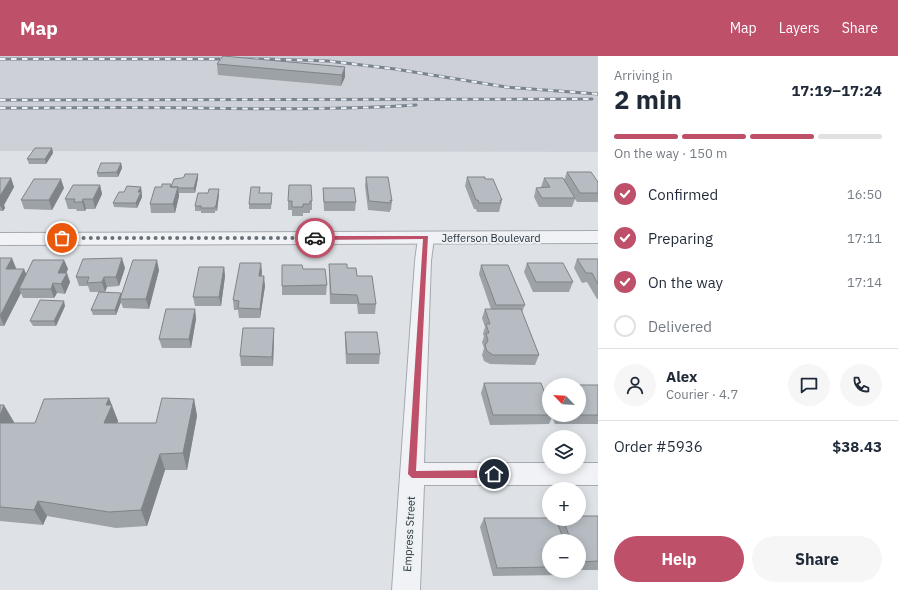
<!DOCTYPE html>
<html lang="en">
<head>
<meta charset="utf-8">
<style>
  body { margin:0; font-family:"IBM Plex Sans",sans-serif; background:#f6f6f7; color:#1f2937; height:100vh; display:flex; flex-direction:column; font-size:15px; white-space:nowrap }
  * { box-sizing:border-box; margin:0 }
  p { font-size:13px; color:#747a83 }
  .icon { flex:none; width:22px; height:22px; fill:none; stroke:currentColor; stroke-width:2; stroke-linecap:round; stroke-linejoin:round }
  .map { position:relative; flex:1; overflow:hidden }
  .sheet { display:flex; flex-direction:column; background:#fff; width:300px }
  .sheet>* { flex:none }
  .needle { width:26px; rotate:295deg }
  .controls { position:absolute; left:542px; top:322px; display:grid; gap:8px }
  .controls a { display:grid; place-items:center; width:44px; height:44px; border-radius:50%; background:#fff; box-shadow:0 2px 10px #0003; font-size:20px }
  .pin { position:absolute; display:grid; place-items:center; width:34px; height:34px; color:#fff; margin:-17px; border:2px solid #fff; border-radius:50%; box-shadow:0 1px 4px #0007 }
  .courier { position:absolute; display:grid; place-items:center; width:40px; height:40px; margin:-20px; border:3px solid #be506a; border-radius:50%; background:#fff; color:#222; box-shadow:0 1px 5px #0007 }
  .summary em { font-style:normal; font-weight:800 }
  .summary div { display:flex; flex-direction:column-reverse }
  .summary { display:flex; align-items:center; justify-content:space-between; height:68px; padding:0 16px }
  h1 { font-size:26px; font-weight:800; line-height:30px }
  .bar { display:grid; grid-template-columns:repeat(4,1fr); gap:6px 4px; align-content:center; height:48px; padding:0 16px }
  .bar i { height:5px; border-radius:3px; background:#e0e1e3 }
  .bar .on { background:#be506a }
  .bar p { grid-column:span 4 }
  .line { display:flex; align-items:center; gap:10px; padding:0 16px; border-top:1px solid #e0e1e3 }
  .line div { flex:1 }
  .round { display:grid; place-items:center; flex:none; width:42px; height:42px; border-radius:21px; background:#f6f6f7 }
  ol { padding:0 16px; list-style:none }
  li { display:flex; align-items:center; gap:12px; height:44px }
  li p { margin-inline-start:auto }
  li .icon { padding:4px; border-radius:50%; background:#be506a; color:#fff; stroke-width:4 }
  li:last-child { color:#747a83 }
  li i { width:22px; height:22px; border:2px solid #e0e1e3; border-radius:50% }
  .cta { display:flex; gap:8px; margin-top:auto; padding:8px 16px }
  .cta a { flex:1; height:46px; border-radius:24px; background:#be506a; color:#fff; font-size:16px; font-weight:800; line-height:46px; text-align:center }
  .cta a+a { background:#f6f6f7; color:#1f2937 }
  header { display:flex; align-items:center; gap:24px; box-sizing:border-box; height:56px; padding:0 20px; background:#be506a; color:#fff }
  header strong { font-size:19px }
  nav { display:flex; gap:22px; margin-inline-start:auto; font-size:14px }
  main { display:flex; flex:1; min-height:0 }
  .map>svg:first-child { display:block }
  .built { fill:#cdd1d7 }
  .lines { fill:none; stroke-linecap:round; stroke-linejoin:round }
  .minor-casing { stroke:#a4a9af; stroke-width:2 }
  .tertiary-casing { stroke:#a4a9af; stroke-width:2 }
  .minor { fill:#f0f2f5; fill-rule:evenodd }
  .tertiary { fill:#f0f2f5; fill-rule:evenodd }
  .rail-casing { stroke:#7a838e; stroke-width:3 }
  .rail { stroke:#edf1f4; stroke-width:2; stroke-dasharray:5.5; stroke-linecap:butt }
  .wall { fill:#9da2a7 }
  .shaded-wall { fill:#7f8488 }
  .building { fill:#b6bcc2; stroke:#7f8488 }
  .route { fill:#be506a }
  .done { stroke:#686f77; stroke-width:4; stroke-dasharray:0 7.2 }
  .labels { text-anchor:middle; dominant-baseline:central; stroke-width:4; stroke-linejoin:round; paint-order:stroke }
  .street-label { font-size:11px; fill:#29313b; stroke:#edf1f4 }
</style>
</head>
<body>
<header>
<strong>Map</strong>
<nav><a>Map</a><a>Layers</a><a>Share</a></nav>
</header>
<main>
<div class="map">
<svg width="598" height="534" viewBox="0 0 598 534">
  <rect width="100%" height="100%" fill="#dee2e6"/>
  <path class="built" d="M 0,0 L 598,0 L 598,96 L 0,95 Z"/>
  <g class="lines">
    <g class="minor-casing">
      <path id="minor" d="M 426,177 L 432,179 L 434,182 L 431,205 L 424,407 L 549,407 L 549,411 L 579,411 L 579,407 L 598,407 L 598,429 L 424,429 L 420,534 L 392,534 L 415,205 L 418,182 L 420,179 Z"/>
    </g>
    <g class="tertiary-casing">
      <path id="tertiary" d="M 598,175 L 598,187 L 0,189 L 0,177 Z"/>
    </g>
    <use href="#minor" class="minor"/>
    <use href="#tertiary" class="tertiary"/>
    <g class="rail-casing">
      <path id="rail" d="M 0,3 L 266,3 L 328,5 L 395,13 L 506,31 L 598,38
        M 0,44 L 592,43
        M 0,52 C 64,52 128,51 191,52 C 267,53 341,54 416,49"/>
    </g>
    <use href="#rail" class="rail"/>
  </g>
  <path class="wall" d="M 217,8 L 345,11 L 345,21 L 341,30 L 218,19 Z
    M 52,92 L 53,97 L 46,108 L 29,108 L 27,103 Z
    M 121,107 L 122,112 L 118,121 L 98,121 L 97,117 Z
    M 567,116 L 598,126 L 598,146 L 577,146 L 575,143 L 572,151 L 539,151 L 534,141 L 536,132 L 542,131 L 541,131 L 544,122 L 564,124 Z
    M 198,118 L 198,122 L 195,137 L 179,137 L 179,140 L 175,157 L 151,157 L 150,148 L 162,131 L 171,128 L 171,131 L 182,122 Z
    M 366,121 L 392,145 L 391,154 L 390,154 L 390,156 L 368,154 L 365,130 Z
    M 467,121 L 485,123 L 502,144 L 499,156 L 477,156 L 476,153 L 474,153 L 465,130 Z
    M 0,122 L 11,122 L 14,131 L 4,149 L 5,152 L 3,155 L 0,155 Z
    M 100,129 L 102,138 L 95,153 L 86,153 L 85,155 L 77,155 L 76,153 L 68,153 L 65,143 Z
    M 141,131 L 142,141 L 137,152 L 114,151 L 113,147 L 124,136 Z
    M 64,132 L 52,154 L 24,153 L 21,144 Z
    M 323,132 L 356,146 L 355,155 L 324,155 Z
    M 260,137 L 272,142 L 271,153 L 249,153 L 249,148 Z
    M 219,138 L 217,155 L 215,155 L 215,157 L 201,157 L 201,155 L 195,155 L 195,150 Z
    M 288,145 L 312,145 L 312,154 L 310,154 L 310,157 L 303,157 L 303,160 L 292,160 L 292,154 L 288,154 Z
    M 0,202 L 16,212 L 15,213 L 24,213 L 26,218 L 64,204 L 68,213 L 66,217 L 70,226 L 65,238 L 57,237 L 54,242 L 23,242 L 21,237 L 4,270 L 0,270 Z
    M 577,203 L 598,203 L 598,243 L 597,243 L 587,226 L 582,227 L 574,212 Z
    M 527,207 L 573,226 L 569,236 L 533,236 L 524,216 Z
    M 329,208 L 347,212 L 357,220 L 376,248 L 375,258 L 358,258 L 357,248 L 330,248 L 329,217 Z
    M 481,209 L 525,249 L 522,256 L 539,299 L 535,309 L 490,308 L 484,305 L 482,299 L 484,292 L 482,286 L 484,281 L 483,278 L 485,271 L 482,262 L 485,253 L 491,253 L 479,218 Z
    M 224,211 L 225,220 L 221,250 L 195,250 L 193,241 Z
    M 125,212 L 119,230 L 107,231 L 105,236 L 90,236 L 88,230 L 79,230 L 76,221 Z
    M 303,213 L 327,229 L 326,239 L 282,239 L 282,230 Z
    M 159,214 L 149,253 L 123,252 L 121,246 L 116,259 L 93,259 L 91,254 L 121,238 Z
    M 262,216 L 261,220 L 265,230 L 260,262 L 239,262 L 238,254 L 234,254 L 233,244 Z
    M 65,250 L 56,270 L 33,270 L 30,265 Z
    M 195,253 L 196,263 L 191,292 L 162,292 L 159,283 Z
    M 274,272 L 274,282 L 273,310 L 241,310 L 240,300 Z
    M 345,276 L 380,298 L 379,308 L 346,308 L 345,286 Z
    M 484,327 L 545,337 L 549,329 L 549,359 L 579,359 L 598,329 L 598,368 L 555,368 L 552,361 L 549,368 L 490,369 L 481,337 Z
    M 109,342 L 118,365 L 117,367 L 156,367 L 194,343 L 197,360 L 187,414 L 165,414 L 147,470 L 116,472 L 47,460 L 43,469 L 0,465 L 0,349 L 14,366 L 13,367 L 35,367 Z
    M 598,460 L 598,514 L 579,514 L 579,485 L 549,485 L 549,515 L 570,515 L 566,519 L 493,520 L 480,471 L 484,462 L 557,468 L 560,463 L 579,463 Z"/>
  <path class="shaded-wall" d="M 345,11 L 345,21 L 341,30 L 342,19 Z
    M 52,92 L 53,97 L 46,108 L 45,103 Z
    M 121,107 L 122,112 L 118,121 L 117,116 Z
    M 198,118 L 198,122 L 195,137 L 194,132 Z
    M 11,122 L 14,131 L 4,149 L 5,152 L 3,155 L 0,149 L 0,140 Z
    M 61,123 L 64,132 L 52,154 L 49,144 Z
    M 100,129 L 102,138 L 95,153 L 93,143 Z
    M 141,131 L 142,141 L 137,152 L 136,147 L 138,136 Z
    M 178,131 L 179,140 L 175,157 L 173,148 Z
    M 219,133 L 219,138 L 217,155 L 216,150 Z
    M 83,143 L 86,153 L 85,155 L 82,146 Z
    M 12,202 L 16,212 L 10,223 L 6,213 Z
    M 122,202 L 125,212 L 119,230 L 116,221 Z
    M 64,204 L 68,213 L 62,226 L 58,217 Z
    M 157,204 L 159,214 L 149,253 L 146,243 Z
    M 261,207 L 262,216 L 260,229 L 259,220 Z
    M 224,211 L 225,220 L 221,250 L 219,241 Z
    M 24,213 L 28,223 L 19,233 L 21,237 L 4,270 L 0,260 Z
    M 67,217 L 70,226 L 65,238 L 61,228 Z
    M 264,220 L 265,230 L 260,262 L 260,253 Z
    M 104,221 L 107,231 L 105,236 L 102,226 Z
    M 53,227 L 57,237 L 54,242 L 51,233 Z
    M 121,237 L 123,242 L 120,243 L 121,246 L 116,259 L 115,254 Z
    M 64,245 L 65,250 L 56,270 L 54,265 Z
    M 195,253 L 196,263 L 191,292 L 189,283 Z
    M 274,272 L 274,282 L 273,310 L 272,301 Z
    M 109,342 L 118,365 L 110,384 L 104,367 L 106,349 Z
    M 194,343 L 197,360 L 187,414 L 183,397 Z
    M 4,349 L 14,366 L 7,384 L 0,373 L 0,360 Z
    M 160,398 L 165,414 L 147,470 L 141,454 Z
    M 38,445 L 47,460 L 43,469 L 34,454 Z"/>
  <path class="building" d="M 223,0 L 345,11 L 342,19 L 217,8 Z
    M 35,92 L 52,92 L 45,103 L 27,103 Z
    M 101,107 L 121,107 L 117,116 L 97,117 Z
    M 567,116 L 591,116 L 598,126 L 598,137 L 580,137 Z
    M 185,118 L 198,118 L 194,132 L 177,132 L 178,131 L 171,131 L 174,123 L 182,122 L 184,121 Z
    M 366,121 L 388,121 L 392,145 L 390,144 L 391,147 L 369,145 Z
    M 467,121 L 485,121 L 485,123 L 493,123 L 502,144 L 500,144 L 501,147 L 479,147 L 478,144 L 476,144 Z
    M 0,122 L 11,122 L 0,140 Z
    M 544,122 L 563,122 L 575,142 L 542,142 L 536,132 L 550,131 Z
    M 34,123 L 61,123 L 49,144 L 21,144 Z
    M 162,128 L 171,128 L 170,131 L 178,131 L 173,148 L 150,148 L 155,131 L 162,131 Z
    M 73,129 L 100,129 L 93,143 L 83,143 L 82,146 L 74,146 L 75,143 L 65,143 Z
    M 289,129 L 311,129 L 312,145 L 310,145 L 310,148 L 303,148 L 303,151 L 292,151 L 292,145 L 288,145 Z
    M 127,130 L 141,131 L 138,136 L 141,136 L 136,147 L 113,147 L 119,136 L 124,136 Z
    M 251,131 L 260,131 L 259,137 L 272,137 L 271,148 L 249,148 Z
    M 323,132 L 354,132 L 356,146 L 324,146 Z
    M 209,133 L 219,133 L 216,150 L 215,150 L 215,152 L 201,152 L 201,150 L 195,150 L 198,137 L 208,137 Z
    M 0,202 L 12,202 L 6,213 L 24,213 L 0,260 Z
    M 122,202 L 116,221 L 104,221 L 102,226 L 87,227 L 89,221 L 76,221 L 83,203 Z
    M 577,203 L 598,203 L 598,228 L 592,217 L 586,217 Z
    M 33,204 L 64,204 L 58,217 L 67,217 L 61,228 L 53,227 L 51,233 L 19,233 Z
    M 133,204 L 157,204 L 146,243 L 120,243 Z
    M 240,207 L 261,207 L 259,220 L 264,220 L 260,253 L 238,252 L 239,245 L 233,244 Z
    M 527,207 L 563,207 L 573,226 L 536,226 Z
    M 329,208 L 347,208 L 347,212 L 356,212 L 357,220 L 372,220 L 376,248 L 359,248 L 357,239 L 331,238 Z
    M 282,209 L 302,209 L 303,213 L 325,213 L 327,229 L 282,230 Z
    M 481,209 L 508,209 L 525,249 L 496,249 Z
    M 199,211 L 224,211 L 219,241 L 193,241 Z
    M 99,236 L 121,237 L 115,254 L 91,254 Z
    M 40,244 L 64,245 L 54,265 L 30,265 Z
    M 166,253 L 195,253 L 189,283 L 159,283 Z
    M 485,253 L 521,253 L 539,299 L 493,299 L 487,295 L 485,289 L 488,285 L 486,277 L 489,277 L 486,268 L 490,268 Z
    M 243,272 L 274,272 L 272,301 L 240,300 Z
    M 345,276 L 377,276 L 380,298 L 347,298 Z
    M 484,327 L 541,327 L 549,348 L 549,359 L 493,359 Z
    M 579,329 L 598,329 L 598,359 L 579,359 Z
    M 109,342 L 106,349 L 112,349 L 104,367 L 156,367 L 162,342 L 194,343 L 183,397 L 160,398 L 141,454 L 109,456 L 38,445 L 34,454 L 0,451 L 0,367 L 35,367 L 44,343 Z
    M 0,349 L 4,349 L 0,360 Z
    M 579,460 L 598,460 L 598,505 L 579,506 L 579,485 L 571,485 L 563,463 L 579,463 Z
    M 484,462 L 549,462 L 549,463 L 556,463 L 564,485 L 549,485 L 549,511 L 497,512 Z"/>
  <path class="route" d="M 428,180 L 416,415 L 494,414 L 499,418 L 494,422 L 412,422 L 408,418 L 423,183 L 315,184 L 312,182 L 315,180 Z"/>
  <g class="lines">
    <path class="done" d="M 62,182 L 315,182"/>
  </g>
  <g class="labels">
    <g class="street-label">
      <text x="491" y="182">Jefferson Boulevard</text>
      <text transform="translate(409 478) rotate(-87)">Empress Street</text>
    </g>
  </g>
</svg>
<div class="controls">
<a><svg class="needle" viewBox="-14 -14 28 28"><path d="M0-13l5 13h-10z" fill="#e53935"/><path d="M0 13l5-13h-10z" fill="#747a83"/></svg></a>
<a><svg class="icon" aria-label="layers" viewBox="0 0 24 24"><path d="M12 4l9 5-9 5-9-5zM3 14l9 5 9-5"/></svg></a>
<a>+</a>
<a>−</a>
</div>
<div class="pin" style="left:62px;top:182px;background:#ea580c"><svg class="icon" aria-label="bag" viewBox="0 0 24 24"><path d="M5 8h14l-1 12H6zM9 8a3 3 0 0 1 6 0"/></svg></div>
<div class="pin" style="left:494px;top:418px;background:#1f2937"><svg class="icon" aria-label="home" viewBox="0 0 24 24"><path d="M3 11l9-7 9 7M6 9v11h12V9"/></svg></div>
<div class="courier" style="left:315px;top:182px"><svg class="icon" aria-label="car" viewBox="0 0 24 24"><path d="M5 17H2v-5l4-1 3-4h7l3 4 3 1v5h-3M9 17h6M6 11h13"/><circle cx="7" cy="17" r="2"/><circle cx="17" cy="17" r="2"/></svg></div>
</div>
<section class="sheet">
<div class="summary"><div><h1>2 min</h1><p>Arriving in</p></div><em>17:19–17:24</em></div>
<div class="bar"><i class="on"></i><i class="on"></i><i class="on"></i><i></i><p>On the way · 150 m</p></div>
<ol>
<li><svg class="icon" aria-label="check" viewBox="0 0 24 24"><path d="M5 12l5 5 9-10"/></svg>Confirmed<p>16:50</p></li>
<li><svg class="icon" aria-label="check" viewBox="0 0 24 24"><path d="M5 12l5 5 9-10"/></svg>Preparing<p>17:11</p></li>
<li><svg class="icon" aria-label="check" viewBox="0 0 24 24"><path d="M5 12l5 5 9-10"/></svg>On the way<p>17:14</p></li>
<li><i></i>Delivered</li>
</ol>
<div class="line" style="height:72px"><a class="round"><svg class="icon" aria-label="person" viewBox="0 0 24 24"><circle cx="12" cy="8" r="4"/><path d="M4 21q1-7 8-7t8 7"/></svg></a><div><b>Alex</b><p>Courier · 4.7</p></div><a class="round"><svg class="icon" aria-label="chat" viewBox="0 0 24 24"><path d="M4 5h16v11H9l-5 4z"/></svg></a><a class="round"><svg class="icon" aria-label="phone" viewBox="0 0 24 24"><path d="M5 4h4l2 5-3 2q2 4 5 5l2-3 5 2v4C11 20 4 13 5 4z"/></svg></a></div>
<div class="line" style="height:52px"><div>Order #5936</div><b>$38.43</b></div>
<div class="cta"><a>Help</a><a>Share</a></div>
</section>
</main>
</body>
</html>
